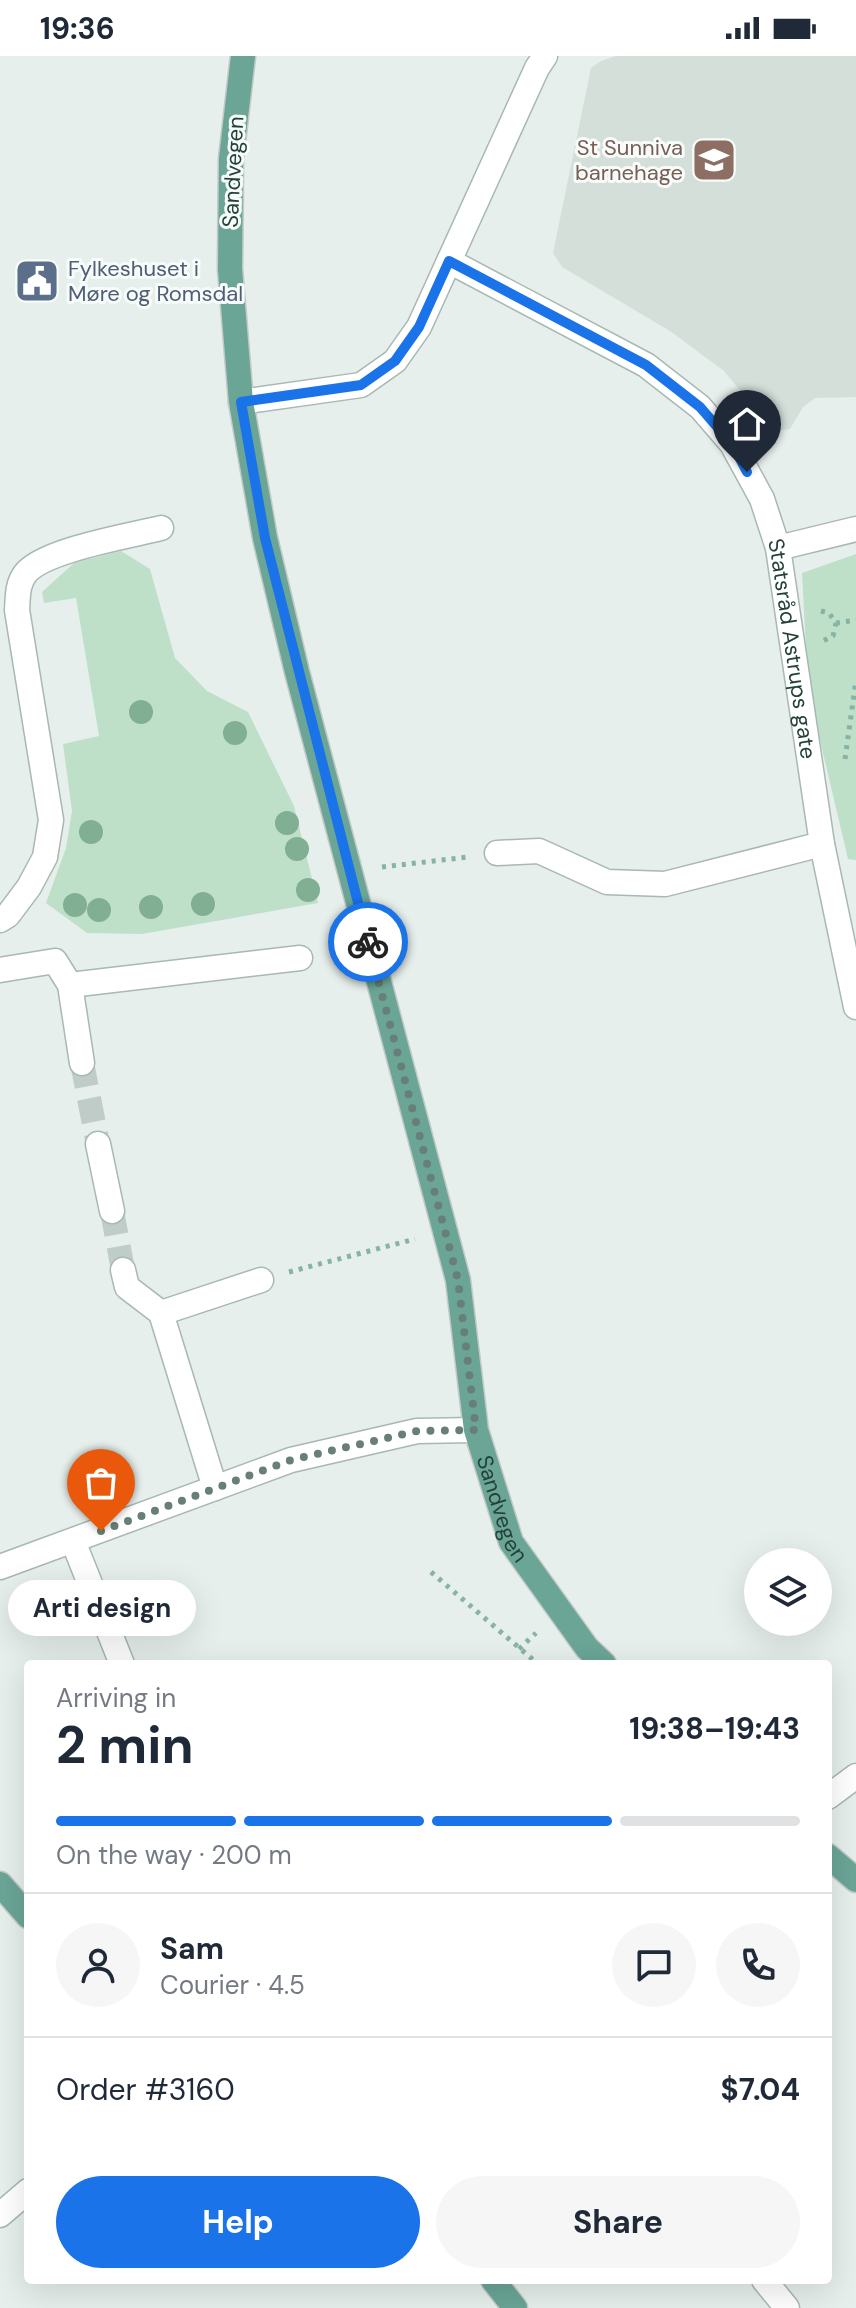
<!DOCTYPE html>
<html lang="en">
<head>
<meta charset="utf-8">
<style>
  body { margin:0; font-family:"DM Sans",sans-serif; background:#f6f6f7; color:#1f2937; height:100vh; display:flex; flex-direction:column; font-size:30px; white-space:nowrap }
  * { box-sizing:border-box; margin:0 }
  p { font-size:26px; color:#747a83 }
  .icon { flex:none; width:44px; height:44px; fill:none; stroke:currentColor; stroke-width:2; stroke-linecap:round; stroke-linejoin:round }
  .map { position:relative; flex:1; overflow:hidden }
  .drawer { position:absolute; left:24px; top:1604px; width:808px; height:624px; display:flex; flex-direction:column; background:#fff; border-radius:8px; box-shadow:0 8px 32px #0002 }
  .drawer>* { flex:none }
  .tools { position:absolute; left:744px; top:1492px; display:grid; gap:16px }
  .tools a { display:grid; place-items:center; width:88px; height:88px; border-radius:50%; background:#fff; box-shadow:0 8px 32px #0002; font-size:40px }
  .pin { position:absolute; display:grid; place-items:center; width:68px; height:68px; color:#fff; margin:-82px -34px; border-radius:50% 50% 50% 0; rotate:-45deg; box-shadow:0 0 8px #0007 }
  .pin .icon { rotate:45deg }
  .courier { position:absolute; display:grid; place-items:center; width:80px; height:80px; margin:-40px; border:6px solid #1a73e8; border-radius:50%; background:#fff; color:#222; box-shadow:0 2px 10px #0007 }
  .bubble { position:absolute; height:56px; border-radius:28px; background:#fff; box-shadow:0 8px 32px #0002; font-size:26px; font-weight:700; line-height:56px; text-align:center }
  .summary em { font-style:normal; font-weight:700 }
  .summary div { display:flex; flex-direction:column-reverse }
  .summary { display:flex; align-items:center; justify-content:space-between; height:136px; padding:0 32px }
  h1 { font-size:52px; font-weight:700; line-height:60px }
  .bar { display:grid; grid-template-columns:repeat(4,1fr); gap:12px 8px; align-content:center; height:96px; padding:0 32px }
  .bar i { height:10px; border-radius:6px; background:#e0e1e3 }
  .bar .current { background:#1a73e8 }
  .bar p { grid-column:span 4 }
  .line { display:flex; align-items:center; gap:20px; padding:0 32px; border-top:2px solid #e0e1e3 }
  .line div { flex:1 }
  .round { display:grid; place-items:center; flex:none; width:84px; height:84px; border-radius:42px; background:#f6f6f7 }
  .action { display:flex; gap:16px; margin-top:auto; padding:16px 32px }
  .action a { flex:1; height:92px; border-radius:48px; background:#1a73e8; color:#fff; font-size:32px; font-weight:700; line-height:92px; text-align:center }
  .action a+a { background:#f6f6f7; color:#1f2937 }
  .status { display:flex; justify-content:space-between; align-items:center; height:56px; padding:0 40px; background:#fff; direction:ltr }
  .status svg { height:22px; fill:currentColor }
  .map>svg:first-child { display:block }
  .built { fill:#d4dfda }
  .green { fill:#bfe0c8 }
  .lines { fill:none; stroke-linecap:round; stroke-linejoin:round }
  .minor-tunnel { stroke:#bfccc8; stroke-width:24; stroke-dasharray:24 12; stroke-linecap:butt }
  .minor-casing { stroke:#a8b8b2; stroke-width:27 }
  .major-casing { stroke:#c2cac8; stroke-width:27 }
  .path { stroke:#86b3a5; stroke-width:5; stroke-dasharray:4 6; stroke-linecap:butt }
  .minor { stroke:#fff; stroke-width:24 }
  .major { stroke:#6aa596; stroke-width:24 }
  .tree { fill:#80af93 }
  .done { stroke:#687f78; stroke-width:8; stroke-dasharray:0 14.4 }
  .route { stroke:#1a73e8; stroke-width:10 }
  .labels { text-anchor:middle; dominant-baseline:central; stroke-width:6; stroke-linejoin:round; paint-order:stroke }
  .education-label { font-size:22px; fill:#785e54; stroke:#f7fbf9; text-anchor:end }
  .street-label { font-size:22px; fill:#24423a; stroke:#f7fbf9 }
  .service-label { font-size:22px; fill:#4e5e75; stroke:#f7fbf9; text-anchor:start }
</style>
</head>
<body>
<div class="status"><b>19:36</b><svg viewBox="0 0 49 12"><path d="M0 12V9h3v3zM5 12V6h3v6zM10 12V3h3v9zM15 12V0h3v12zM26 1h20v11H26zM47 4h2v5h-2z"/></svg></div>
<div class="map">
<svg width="856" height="2252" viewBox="0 0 856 2252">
  <rect width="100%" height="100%" fill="#e6efeb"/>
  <path class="built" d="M 616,0 L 856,0 L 856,341 L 815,342 L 803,351 L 790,373 L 770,375 L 753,350 L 724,315 L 670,275 L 562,211 L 553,197 L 591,12 L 601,5 Z"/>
  <path class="green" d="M 121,495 L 150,513 L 175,602 L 207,635 L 248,656 L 294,750 L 318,847 L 142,878 L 87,877 L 46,847 L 66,792 L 72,755 L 63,688 L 99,680 L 76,542 L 44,547 L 42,536 L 74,507 Z
    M 856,498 L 856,804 L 848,803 L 815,663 L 806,593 L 802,517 Z"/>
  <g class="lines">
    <path class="minor-tunnel" d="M 82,1007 L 98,1088
      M 112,1155 L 123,1214"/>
    <g class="minor-casing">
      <g id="minor">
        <path id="s1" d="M 449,205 L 646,309 L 700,351 L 732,388 L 762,443 L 778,492 L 822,788 L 856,951"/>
        <path d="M 241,346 L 361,329 L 395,305 L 419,271 L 537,12 L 545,0"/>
        <path d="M 778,492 L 856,473"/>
        <path d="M 497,797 L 539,795 L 607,826 L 665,828 L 822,788"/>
        <path d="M 0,864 L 8,859 L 29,831 L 45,801 L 51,764 L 17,554 C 18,541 17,529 25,518 C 43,494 130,480 161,472"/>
        <path d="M 0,914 L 55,905 L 70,929 L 82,1007"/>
        <path d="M 70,929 L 300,902"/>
        <path d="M 98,1088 L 112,1155"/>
        <path d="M 123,1214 L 127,1231 L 161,1257"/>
        <path d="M 161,1257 L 215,1432"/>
        <path d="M 161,1257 L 261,1224"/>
        <path d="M 73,1485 L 122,1608"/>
        <path d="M 0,1511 L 291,1404 L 417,1375 L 476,1374"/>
        <path d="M 828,1741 L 856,1720"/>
        <path d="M 0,2159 L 28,2135"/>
        <path d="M 764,2224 L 787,2252"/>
      </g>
    </g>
    <g class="major-casing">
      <g id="major">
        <path id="s2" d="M 243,0 L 231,103 L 230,213 L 241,346 L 265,482 L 297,616 L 458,1224 L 476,1374 L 511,1486 L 587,1592 L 604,1608"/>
        <path d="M 828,1800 L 856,1824"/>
        <path d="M 0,1828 L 28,1860"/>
        <path d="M 493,2224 L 515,2252"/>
      </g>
    </g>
    <path class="path" d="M 821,555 L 829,557 L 836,567 L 833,580 L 823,585
      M 836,567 L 856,564
      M 845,703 L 856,624
      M 382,811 L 468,801
      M 289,1216 L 415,1183
      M 431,1516 L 538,1608
      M 519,1593 L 536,1577"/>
    <use href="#minor" class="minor"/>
    <use href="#major" class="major"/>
  </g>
  <g class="tree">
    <circle cx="141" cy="656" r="12"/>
    <circle cx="235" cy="677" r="12"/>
    <circle cx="287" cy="767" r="12"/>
    <circle cx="91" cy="776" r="12"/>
    <circle cx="297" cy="793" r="12"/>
    <circle cx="308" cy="834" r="12"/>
    <circle cx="203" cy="848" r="12"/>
    <circle cx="75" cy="849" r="12"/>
    <circle cx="151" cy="851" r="12"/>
    <circle cx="99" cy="854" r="12"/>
  </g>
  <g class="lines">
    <path class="done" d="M 101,1475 L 291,1404 L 417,1375 L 476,1374 L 458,1224 L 368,886"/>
    <path class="route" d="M 368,886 L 265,482 L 241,346 L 361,329 L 395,305 L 419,271 L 449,205 L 646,309 L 700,351 L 732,388 L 747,416"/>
  </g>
  <defs>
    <g id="school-square" transform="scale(2.3)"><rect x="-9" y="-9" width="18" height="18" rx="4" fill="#8d6e63" stroke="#f7fbf9"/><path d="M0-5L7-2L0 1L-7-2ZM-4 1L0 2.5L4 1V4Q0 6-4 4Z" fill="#fff"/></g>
    <g id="civic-square" transform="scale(2.3)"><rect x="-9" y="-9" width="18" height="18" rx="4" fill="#5c6f8a" stroke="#f7fbf9"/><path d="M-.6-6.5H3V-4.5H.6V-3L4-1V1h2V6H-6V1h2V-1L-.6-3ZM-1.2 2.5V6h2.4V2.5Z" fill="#fff"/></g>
  </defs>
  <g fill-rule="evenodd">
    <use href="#school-square" x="714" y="104"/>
    <use href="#civic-square" x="37" y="225"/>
  </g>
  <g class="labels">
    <g class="education-label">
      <text x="683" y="91">St Sunniva<tspan x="683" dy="25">barnehage</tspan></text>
    </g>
    <g class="street-label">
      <text transform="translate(233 116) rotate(-87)">Sandvegen</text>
      <text stroke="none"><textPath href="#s1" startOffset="556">Statsråd Astrups gate</textPath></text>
      <text stroke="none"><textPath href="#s2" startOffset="1486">Sandvegen</textPath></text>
    </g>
    <g class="service-label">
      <text x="68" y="212">Fylkeshuset i<tspan x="68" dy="25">Møre og Romsdal</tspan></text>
    </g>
  </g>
</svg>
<div class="tools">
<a><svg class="icon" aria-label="layers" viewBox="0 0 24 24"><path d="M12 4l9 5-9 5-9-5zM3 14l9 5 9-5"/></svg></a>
</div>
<div class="pin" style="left:101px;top:1475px;background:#ea580c"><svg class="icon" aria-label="bag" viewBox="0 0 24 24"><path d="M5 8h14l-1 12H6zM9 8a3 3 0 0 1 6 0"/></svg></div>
<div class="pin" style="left:747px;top:416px;background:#1f2937"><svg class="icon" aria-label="home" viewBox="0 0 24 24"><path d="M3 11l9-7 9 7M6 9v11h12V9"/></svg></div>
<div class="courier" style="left:368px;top:886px"><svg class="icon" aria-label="bike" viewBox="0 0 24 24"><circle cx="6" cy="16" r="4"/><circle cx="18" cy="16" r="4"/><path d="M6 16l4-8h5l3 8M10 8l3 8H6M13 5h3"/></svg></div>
<div class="bubble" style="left:8px;top:1524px;width:188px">Arti design</div>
<section class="drawer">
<div class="summary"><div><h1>2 min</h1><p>Arriving in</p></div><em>19:38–19:43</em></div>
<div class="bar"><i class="current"></i><i class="current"></i><i class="current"></i><i></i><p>On the way · 200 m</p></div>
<div class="line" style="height:144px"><a class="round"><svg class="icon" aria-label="person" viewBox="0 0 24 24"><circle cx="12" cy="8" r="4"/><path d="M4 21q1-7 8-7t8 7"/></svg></a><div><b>Sam</b><p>Courier · 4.5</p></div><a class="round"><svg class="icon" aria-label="chat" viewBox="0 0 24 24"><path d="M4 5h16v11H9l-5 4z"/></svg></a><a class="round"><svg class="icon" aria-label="phone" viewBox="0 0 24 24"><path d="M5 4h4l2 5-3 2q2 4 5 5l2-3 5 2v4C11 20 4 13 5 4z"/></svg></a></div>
<div class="line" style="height:104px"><div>Order #3160</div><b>$7.04</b></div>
<div class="action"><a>Help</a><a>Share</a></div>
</section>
</div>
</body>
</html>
